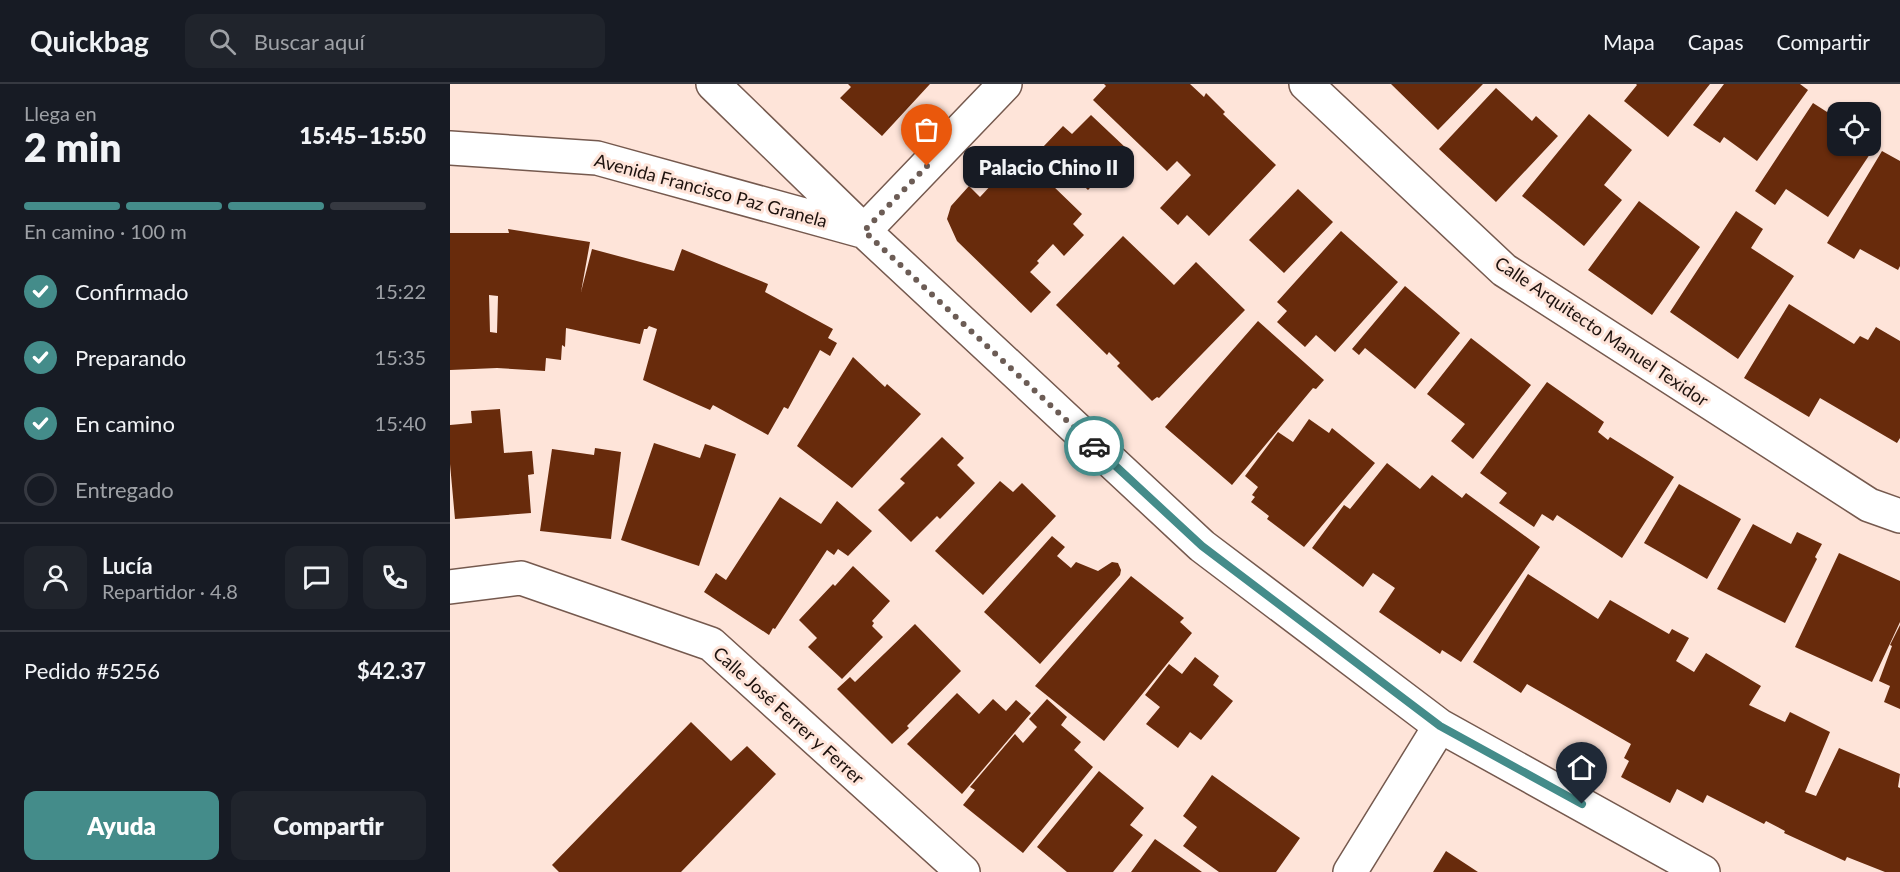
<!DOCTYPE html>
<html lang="es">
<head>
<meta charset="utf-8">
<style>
  body { margin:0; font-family:Lato,sans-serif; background:#20242c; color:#f1f3f6; height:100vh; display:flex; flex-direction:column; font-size:22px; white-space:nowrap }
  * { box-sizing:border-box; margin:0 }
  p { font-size:20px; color:#9ea1a6 }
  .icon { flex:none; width:33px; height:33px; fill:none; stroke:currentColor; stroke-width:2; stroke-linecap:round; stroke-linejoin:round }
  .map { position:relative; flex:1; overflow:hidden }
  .sheet { display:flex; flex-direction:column; background:#171b24; width:450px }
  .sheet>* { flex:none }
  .buttons { position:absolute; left:1377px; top:18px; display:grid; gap:12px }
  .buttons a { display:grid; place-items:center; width:54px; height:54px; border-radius:12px; background:#171b24; box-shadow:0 2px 4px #0004; font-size:30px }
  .pin { position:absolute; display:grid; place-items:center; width:51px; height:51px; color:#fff; margin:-62px -26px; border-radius:50% 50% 50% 0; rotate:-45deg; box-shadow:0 0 6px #0007 }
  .pin .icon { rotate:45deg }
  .courier { position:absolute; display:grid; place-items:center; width:60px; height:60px; margin:-30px; border:4px solid #448c8a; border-radius:50%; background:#fff; color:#222; box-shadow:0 2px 8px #0007 }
  .bubble { position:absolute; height:42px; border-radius:12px; background:#171b24; box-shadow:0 2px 4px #0004; font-size:20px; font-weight:800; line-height:42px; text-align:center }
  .overview em { font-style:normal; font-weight:800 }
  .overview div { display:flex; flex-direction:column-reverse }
  .overview { display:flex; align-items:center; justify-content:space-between; height:102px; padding:0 24px }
  h1 { font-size:39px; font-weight:800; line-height:45px }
  .bar { display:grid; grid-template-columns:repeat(4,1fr); gap:9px 6px; align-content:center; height:72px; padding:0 24px }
  .bar i { height:8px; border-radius:4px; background:#363941 }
  .bar .on { background:#448c8a }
  .bar p { grid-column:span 4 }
  .line { display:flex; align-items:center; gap:15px; padding:0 24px; border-top:2px solid #363941 }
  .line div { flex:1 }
  .round { display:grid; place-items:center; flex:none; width:63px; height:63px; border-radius:12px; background:#20242c }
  ol { padding:0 24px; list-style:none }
  li { display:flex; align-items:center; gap:18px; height:66px }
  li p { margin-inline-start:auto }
  li .icon { padding:6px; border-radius:50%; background:#448c8a; color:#fff; stroke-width:4 }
  li:last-child { color:#9ea1a6 }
  li i { width:33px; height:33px; border:3px solid #363941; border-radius:50% }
  .button { display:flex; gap:12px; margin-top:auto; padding:12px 24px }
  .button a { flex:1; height:69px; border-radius:12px; background:#448c8a; color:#fff; font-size:24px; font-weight:800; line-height:69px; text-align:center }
  .button a+a { background:#20242c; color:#f1f3f6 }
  header { display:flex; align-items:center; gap:36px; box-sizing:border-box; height:84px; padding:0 30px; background:#171b24; border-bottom:2px solid #363941 }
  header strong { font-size:28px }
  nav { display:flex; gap:33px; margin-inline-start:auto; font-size:21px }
  .search { width:420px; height:54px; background:#20242c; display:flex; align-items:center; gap:15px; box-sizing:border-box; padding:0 21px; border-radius:12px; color:#9ea1a6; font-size:22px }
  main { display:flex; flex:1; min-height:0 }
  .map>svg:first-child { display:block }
  .building { fill:#682b0c; fill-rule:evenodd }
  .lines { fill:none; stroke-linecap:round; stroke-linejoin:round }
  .minor-casing { stroke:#75594e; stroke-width:36 }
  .minor { stroke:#fff; stroke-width:33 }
  .done { stroke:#6c5c55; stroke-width:6; stroke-dasharray:0 10.8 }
  .route { stroke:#448c8a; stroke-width:8 }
  .labels { text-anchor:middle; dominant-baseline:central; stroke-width:6; stroke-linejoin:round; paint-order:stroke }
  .street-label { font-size:18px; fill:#1d120e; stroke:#fee4d9 }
</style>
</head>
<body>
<header>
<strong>Quickbag</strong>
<div class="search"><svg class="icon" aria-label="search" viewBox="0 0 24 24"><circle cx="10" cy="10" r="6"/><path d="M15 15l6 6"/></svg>Buscar aquí</div>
<nav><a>Mapa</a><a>Capas</a><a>Compartir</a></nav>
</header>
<main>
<section class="sheet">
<div class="overview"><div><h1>2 min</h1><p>Llega en</p></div><em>15:45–15:50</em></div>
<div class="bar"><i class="on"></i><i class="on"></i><i class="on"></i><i></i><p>En camino · 100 m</p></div>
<ol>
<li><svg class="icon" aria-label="check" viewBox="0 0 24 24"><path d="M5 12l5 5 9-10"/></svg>Confirmado<p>15:22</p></li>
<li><svg class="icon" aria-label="check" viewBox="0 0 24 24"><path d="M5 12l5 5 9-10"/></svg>Preparando<p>15:35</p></li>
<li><svg class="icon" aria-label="check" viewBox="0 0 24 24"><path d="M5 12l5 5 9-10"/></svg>En camino<p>15:40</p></li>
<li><i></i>Entregado</li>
</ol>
<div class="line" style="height:108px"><a class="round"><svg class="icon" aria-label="person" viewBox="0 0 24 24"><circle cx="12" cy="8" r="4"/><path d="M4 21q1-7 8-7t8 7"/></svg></a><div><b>Lucía</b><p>Repartidor · 4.8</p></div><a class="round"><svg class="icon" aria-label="chat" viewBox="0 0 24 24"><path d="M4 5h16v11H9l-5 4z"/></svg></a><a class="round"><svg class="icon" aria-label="phone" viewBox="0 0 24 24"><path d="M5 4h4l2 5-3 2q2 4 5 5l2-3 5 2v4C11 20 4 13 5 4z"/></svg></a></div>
<div class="line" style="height:78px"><div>Pedido #5256</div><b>$42.37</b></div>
<div class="button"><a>Ayuda</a><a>Compartir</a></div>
</section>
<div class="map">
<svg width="1450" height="788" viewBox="0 0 1450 788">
  <rect width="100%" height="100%" fill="#fee4d9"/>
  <path class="building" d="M 398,0 L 480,0 L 432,52 L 390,14 L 401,3 Z
    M 654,0 L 740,0 L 754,13 L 756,9 L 775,28 L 773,30 L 826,81 L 759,152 L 737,131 L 728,141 L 710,124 L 741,91 L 727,77 L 717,87 L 643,16 L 656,2 Z
    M 941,0 L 1033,0 L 988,46 Z
    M 1186,0 L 1260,0 L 1218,53 L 1174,17 L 1187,1 Z
    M 1274,0 L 1350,0 L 1358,6 L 1307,77 L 1274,53 L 1270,59 L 1243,41 Z
    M 1046,4 L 1082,37 L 1086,32 L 1108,52 L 1046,118 L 989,65 Z
    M 1363,19 L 1388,35 L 1388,62 L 1420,62 L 1420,57 L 1426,61 L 1378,133 L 1336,105 L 1325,121 L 1305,107 Z
    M 1139,30 L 1182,66 L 1154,101 L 1172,116 L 1134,162 L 1072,112 Z
    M 641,31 L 677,65 L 638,106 L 593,63 L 613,42 L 622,50 Z
    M 1432,67 L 1450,77 L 1450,182 L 1448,186 L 1410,165 L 1404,175 L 1377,159 Z
    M 570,70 L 632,130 L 623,140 L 634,151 L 614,172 L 603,160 L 587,177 L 589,179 L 580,188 L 601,208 L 581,229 L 507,157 L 497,135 L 501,122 L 519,102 L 530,113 Z
    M 848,105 L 883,138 L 834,189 L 799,156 Z
    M 1189,117 L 1250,163 L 1202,231 L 1138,186 Z
    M 1286,127 L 1313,145 L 1301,164 L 1344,192 L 1288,275 L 1220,228 Z
    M 58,145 L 140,158 L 131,208 L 142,165 L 224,187 L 232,165 L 318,200 L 315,208 L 383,245 L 378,254 L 387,259 L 380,272 L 370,266 L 338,325 L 334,323 L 318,351 L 263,321 L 260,326 L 193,296 L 207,245 L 199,242 L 197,245 L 194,245 L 190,260 L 116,244 L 115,263 L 112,261 L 111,276 L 96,274 L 95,287 L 47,284 L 0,286 L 0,149 L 59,149 ZM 39,211 L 48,212 L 47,249 L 40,248 Z
    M 891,147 L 948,198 L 885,268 L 866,251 L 855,263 L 827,238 L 837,227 L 827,218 Z
    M 673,152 L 724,201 L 746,178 L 795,226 L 709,314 L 707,313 L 702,317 L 667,282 L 670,279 L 659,268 L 657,271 L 606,221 Z
    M 955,202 L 1010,249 L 965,305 L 915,264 L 909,271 L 902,265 Z
    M 1339,220 L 1404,260 L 1410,252 L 1418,256 L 1426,243 L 1450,257 L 1450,354 L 1447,359 L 1370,314 L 1359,333 L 1294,294 Z
    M 808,237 L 874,296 L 866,305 L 863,304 L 782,401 L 715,343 Z
    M 1021,254 L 1081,301 L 1023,375 L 1001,357 L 1015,340 L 977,310 Z
    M 403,273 L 435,303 L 437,300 L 471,330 L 402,404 L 347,362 Z
    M 1097,298 L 1154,338 L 1148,348 L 1158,356 L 1160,353 L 1224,393 L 1172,474 L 1107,431 L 1103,437 L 1092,430 L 1084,443 L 1049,419 L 1057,409 L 1030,389 Z
    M 50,325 L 54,369 L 82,367 L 84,390 L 78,391 L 81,429 L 5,435 L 0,380 L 0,341 L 22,339 L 21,327 Z
    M 859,335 L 879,349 L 882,344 L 925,379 L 854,463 L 817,435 L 819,432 L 801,418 L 805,413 L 802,411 L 808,403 L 795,392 L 828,348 L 843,358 Z
    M 492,353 L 514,374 L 507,381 L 525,399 L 490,435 L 487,432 L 461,458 L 428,426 L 455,399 L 450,395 Z
    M 204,359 L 250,374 L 255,360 L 286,370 L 249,482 L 171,456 Z
    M 145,364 L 171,368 L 161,455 L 90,447 L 102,365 L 144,371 Z
    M 937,379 L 970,405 L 982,391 L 1012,414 L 1016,409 L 1090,463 L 1011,578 L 992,566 L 990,570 L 929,528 L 945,504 L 923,489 L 913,503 L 862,464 L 894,421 L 900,425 Z
    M 550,397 L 563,408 L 572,399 L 606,432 L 533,511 L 485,467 Z
    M 1229,400 L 1291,435 L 1257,495 L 1194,459 Z
    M 330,413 L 371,440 L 387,417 L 422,447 L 398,472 L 388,465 L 384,471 L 377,466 L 325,545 L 323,544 L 319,551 L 254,508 L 266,489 L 276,496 Z
    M 1303,440 L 1341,460 L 1347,448 L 1372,460 L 1365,473 L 1367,475 L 1335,539 L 1267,505 Z
    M 602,452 L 615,463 L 607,472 L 621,484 L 626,478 L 648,487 L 662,478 L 668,479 L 671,486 L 670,491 L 590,580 L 534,528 Z
    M 1389,469 L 1450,497 L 1450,538 L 1422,598 L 1345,563 Z
    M 403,482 L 440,517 L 422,537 L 424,539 L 422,542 L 433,553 L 392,595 L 358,563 L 367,554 L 349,536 L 383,500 L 385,502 Z
    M 1078,490 L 1148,535 L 1160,516 L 1219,550 L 1222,545 L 1239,554 L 1226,577 L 1244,588 L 1256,569 L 1311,602 L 1299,621 L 1335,638 L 1340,628 L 1380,648 L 1355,708 L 1366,712 L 1389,664 L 1450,690 L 1448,703 L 1450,704 L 1450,788 L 1435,788 L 1397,773 L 1395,777 L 1334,749 L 1335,747 L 1316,737 L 1314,740 L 1257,711 L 1253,719 L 1227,705 L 1220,719 L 1171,693 L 1179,677 L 1174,674 L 1181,660 L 1077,600 L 1071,609 L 1023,578 Z
    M 681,492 L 734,534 L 730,538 L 742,549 L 654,657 L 585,602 Z
    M 465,540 L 511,587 L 457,642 L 459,644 L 442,660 L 387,605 L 400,593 L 405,598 Z
    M 1450,541 L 1450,625 L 1434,618 L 1440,602 L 1429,597 L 1442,562 L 1440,561 Z
    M 745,573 L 769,592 L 763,601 L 783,617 L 751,656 L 740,648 L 728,664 L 696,640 L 710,623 L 695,611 L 719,580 L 732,590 Z
    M 507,609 L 529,630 L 543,615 L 556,627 L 566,616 L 581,629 L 512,710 L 457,660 Z
    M 597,615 L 617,633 L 611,641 L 631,658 L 624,666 L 643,683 L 573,769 L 513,721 L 525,706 L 520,703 L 565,650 L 573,659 L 587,643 L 579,635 Z
    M 241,638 L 281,677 L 297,662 L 326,690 L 231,788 L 109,788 L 102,781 Z
    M 649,687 L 694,724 L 680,741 L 693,751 L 663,788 L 617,788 L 587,763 Z
    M 762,691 L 850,754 L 826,788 L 769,788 L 733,762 L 747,743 L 733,732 Z
    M 705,755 L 752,788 L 681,788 Z
    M 996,767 L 1028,788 L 983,788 Z"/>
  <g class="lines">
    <g class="minor-casing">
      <path id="minor" d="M 263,0 L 414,147 L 752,462 L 990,642 L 1253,788
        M 856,0 L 1054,186 L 1419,421 L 1450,432
        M 0,64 L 147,74 L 412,147
        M 414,147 L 555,0
        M 0,503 L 71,494 L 261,560 L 513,788
        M 900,788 L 990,642"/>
    </g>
    <use href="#minor" class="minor"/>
  </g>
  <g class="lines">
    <path class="done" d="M 477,82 L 414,147 L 644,362"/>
    <path class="route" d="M 644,362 L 752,462 L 990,642 L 1132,720"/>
  </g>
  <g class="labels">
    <g class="street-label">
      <text transform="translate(261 106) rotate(15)">Avenida Francisco Paz Granela</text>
      <text transform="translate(1152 247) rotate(34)">Calle Arquitecto Manuel Texidor</text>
      <text transform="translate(339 631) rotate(42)">Calle José Ferrer y Ferrer</text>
    </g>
  </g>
</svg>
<div class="buttons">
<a><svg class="icon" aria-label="locate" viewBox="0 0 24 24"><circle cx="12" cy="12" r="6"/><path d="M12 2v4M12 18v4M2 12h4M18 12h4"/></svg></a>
</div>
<div class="pin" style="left:477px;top:82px;background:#ea580c"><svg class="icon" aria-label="bag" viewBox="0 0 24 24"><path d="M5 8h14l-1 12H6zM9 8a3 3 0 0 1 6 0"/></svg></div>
<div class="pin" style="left:1132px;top:720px;background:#1f2937"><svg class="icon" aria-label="home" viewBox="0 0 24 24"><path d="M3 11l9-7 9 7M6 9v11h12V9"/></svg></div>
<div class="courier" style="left:644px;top:362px"><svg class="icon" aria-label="car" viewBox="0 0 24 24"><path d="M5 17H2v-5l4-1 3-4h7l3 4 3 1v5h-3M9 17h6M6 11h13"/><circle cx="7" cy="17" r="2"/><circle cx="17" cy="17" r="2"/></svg></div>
<div class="bubble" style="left:513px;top:62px;width:171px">Palacio Chino II</div>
</div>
</main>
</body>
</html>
